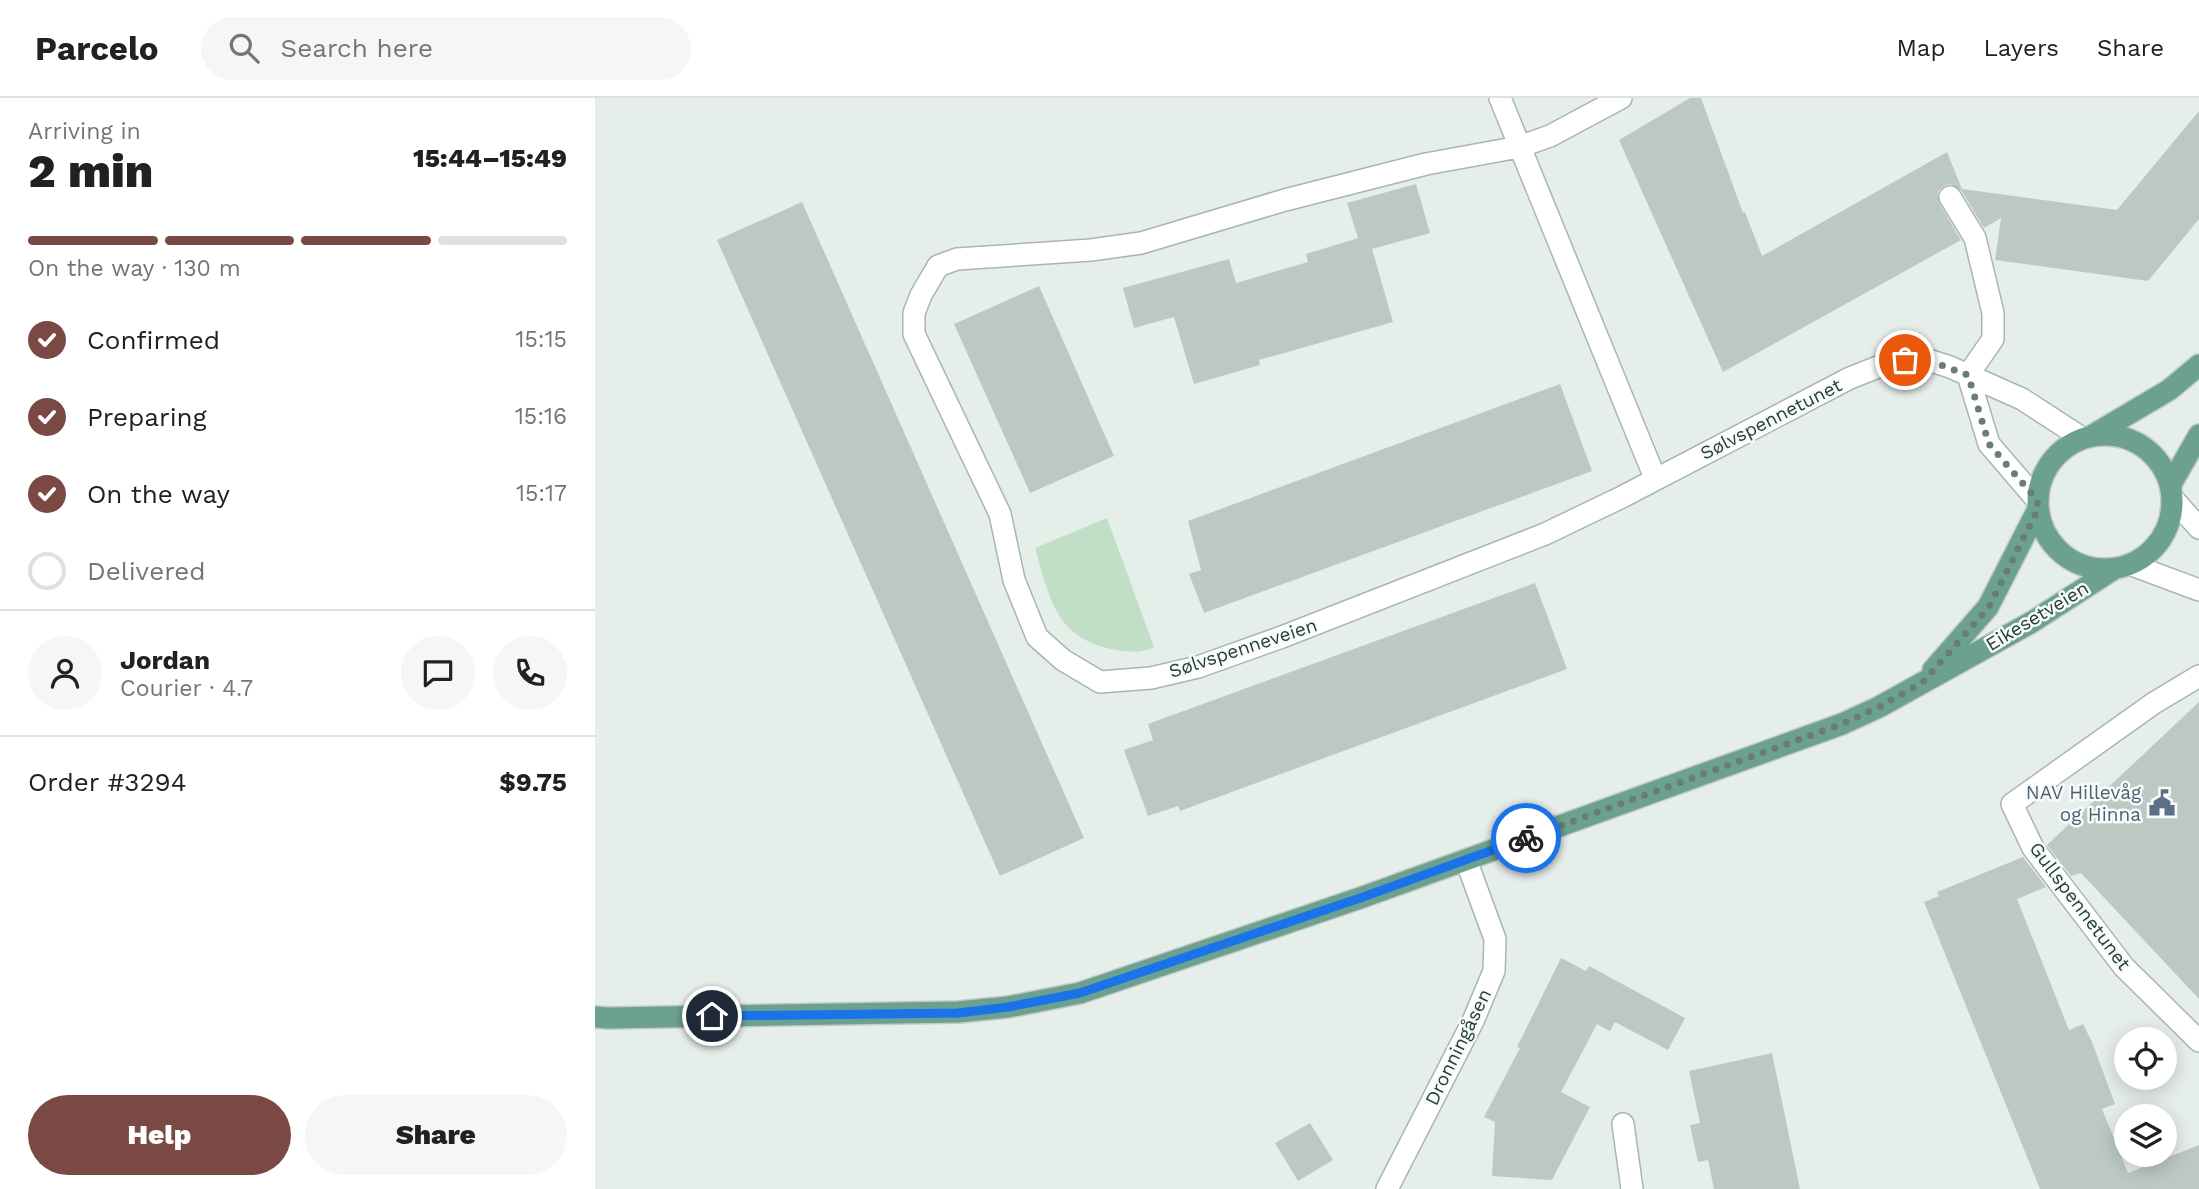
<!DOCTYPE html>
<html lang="en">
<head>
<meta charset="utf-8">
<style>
  body { margin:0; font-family:"Work Sans",sans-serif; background:#f6f6f6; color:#202124; height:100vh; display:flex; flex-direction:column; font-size:26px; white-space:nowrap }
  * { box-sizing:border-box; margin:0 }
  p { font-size:23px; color:#757577 }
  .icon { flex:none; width:38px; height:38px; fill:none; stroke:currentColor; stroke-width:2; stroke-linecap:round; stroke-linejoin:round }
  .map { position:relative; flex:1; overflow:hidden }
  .panel { display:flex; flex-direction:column; background:#fff; width:595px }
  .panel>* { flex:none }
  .buttons { position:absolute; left:1519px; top:929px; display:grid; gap:14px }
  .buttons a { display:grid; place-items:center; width:63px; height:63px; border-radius:50%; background:#fff; box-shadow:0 4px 18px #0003; font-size:35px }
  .pin { position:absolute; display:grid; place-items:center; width:60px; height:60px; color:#fff; margin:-30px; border:4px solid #fff; border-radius:50%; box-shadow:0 2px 7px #0007 }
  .courier { position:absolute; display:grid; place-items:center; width:70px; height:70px; margin:-35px; border:5px solid #1a73e8; border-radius:50%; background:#fff; color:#222; box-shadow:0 2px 9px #0007 }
  .headline em { font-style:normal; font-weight:800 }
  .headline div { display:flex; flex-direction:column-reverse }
  .headline { display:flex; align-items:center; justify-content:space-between; height:119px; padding:0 28px }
  h1 { font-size:46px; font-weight:800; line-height:52px }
  .bar { display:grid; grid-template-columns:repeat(4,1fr); gap:10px 7px; align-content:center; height:84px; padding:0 28px }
  .bar i { height:9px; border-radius:5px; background:#e0e0e0 }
  .bar .current { background:#7b4943 }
  .bar p { grid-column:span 4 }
  .line { display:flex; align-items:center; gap:18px; padding:0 28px; border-top:2px solid #e0e0e0 }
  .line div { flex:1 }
  .round { display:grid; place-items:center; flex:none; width:74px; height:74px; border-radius:37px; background:#f6f6f6 }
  ol { padding:0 28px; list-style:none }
  li { display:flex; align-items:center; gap:21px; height:77px }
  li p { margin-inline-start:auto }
  li .icon { padding:7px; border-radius:50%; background:#7b4943; color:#fff; stroke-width:4 }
  li:last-child { color:#757577 }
  li i { width:38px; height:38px; border:4px solid #e0e0e0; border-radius:50% }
  .cta { display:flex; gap:14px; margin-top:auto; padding:14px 28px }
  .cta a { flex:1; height:80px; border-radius:42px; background:#7b4943; color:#fff; font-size:28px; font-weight:800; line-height:80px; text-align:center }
  .cta a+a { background:#f6f6f6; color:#202124 }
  header { display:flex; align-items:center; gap:42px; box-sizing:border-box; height:98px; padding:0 35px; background:#fff; border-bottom:2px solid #e0e0e0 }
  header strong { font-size:33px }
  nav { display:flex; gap:38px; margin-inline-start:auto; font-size:24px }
  .search { width:490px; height:63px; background:#f6f6f6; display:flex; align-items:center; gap:18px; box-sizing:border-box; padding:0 24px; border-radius:38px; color:#757577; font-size:26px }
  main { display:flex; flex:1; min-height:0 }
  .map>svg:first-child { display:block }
  .green { fill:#c1dec6 }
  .building { fill:#bcc9c3 }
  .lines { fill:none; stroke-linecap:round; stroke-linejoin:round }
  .minor-casing { stroke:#a9b6b0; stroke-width:24 }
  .major-casing { stroke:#c2cac7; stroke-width:24 }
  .minor { stroke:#fff; stroke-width:21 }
  .major { stroke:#6da18f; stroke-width:21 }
  .done { stroke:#697d75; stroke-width:7; stroke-dasharray:0 12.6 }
  .route { stroke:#1a73e8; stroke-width:9 }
  .labels { text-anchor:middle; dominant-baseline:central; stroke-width:5; stroke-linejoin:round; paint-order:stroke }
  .street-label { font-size:19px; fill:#264036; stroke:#f7fbf9 }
  .service-label { font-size:19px; fill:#4e5e75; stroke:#f7fbf9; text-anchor:end }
</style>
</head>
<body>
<header>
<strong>Parcelo</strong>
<div class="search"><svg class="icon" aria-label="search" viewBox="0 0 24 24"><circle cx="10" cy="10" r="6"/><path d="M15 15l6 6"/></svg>Search here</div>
<nav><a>Map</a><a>Layers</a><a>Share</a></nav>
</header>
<main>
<section class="panel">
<div class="headline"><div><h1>2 min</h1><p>Arriving in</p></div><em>15:44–15:49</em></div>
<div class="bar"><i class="current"></i><i class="current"></i><i class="current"></i><i></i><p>On the way · 130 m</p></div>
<ol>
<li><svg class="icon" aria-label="check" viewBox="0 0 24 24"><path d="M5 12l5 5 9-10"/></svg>Confirmed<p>15:15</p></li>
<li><svg class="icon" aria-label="check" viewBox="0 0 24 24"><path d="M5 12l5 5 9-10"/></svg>Preparing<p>15:16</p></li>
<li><svg class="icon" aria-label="check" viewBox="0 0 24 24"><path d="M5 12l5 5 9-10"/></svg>On the way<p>15:17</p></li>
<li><i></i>Delivered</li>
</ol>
<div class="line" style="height:126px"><a class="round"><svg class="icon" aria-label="person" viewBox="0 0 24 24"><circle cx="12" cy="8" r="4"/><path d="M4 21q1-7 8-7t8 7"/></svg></a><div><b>Jordan</b><p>Courier · 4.7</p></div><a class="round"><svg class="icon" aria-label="chat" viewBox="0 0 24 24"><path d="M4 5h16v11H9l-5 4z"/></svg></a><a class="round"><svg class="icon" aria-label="phone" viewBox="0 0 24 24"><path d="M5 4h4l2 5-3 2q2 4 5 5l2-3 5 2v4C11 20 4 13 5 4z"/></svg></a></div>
<div class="line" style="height:91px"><div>Order #3294</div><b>$9.75</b></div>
<div class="cta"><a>Help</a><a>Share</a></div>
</section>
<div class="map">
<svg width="1604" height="1091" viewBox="0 0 1604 1091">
  <rect width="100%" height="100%" fill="#e6eeea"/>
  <path class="green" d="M 512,420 L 559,549 C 545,556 531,554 516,551 C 460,539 454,498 440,450 Z"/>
  <path class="building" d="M 1095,0 L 1106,0 L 1148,115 L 1150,114 L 1167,158 L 1352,54 L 1367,91 L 1522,112 L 1604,13 L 1604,121 L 1553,183 L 1400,162 L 1406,120 L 1389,130 L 1366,92 L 1355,86 L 1349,88 L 1343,93 L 1344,105 L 1366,142 L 1128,274 L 1024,42 Z
    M 821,86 L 835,135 L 777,151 L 798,224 L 664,262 L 665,267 L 599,286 L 579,219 L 539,230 L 528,190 L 634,161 L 641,185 L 713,164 L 711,156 L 763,140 L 752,105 Z
    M 207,104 L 489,740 L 405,778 L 122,142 Z
    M 444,188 L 519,358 L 435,395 L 359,226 Z
    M 965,286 L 997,373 L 609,515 L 594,476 L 606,472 L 593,423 Z
    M 940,485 L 972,571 L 585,713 L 583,708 L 553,718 L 529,652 L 558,642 L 553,626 Z
    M 1604,604 L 1604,901 L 1486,775 L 1476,778 L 1452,747 Z
    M 1428,759 L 1451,789 L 1422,801 L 1474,932 L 1488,926 L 1497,944 L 1520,1006 L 1507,1011 L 1533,1075 L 1604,1047 L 1604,1091 L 1445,1091 L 1329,804 L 1344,798 L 1342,794 Z
    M 966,860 L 991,873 L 994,868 L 1090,920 L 1073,952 L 1020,924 L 1015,933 L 1002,926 L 966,994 L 995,1009 L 957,1082 L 897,1078 L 900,1024 L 889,1019 L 925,950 L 922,949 Z
    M 1177,955 L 1205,1091 L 1119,1091 L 1113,1062 L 1103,1064 L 1095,1027 L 1105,1025 L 1094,973 Z
    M 715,1025 L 738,1062 L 703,1083 L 680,1045 Z"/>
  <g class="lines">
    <g class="minor-casing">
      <path id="minor" d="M 905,0 L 1060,380
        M 1026,0 L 955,38 L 924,49 L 831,66 L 690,102 L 546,145 L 496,152 L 362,161 L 343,168 L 326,197 L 319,215 L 319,236 L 405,416 L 419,482 L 442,539 L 468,562 L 505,584 L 556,580 L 603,569 L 687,539 L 950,436 L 1027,399 L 1255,280 L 1293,265 L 1327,260 L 1355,269 L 1427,301 L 1487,340
        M 1355,99 L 1380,140 L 1398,215 L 1398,241 L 1373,277
        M 1373,277 L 1394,346 L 1442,402
        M 1579,402 L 1604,430
        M 1537,467 L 1604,492
        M 1604,578 L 1559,605 L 1417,706 L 1438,750 L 1529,869 L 1604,943
        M 1028,1026 L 1037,1091
        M 792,1091 L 878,923 L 899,873 L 900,841 L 871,762"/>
    </g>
    <g class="major-casing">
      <path id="major" d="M1443 404a67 67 0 1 1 134 0a67 67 0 1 1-134 0Z
        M 1498,337 L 1574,292 L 1604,267
        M 1576,386 L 1604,337
        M 1338,572 L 1393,509 L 1443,411
        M 0,919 L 13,920 L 363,914 L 413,909 L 485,895 L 768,799 L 1247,626 L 1284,609 L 1437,524 L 1519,471"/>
    </g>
    <use href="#minor" class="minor"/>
    <use href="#major" class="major"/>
  </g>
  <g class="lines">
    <path class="done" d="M 931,740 L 1247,626 L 1284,609 L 1328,584 L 1394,509 L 1443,411 L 1442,402 L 1394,346 L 1373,277 L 1327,260 L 1310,262"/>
    <path class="route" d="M 117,918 L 363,915 L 413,909 L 485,895 L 768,799 L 931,740"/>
  </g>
  <defs>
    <g id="civic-bare" transform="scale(2.1)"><path d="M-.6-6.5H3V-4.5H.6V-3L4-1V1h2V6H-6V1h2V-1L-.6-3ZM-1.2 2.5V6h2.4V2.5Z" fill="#5c6f8a" stroke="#f7fbf9" stroke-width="2.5" paint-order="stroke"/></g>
  </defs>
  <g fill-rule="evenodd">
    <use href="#civic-bare" x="1567" y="705"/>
  </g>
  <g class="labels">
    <g class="street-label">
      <text transform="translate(1176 321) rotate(-27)">Sølvspennetunet</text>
      <text transform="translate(1442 518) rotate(-31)">Eikesetveien</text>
      <text transform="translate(648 550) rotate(-18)">Sølvspenneveien</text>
      <text transform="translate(1485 808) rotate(53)">Gullspennetunet</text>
      <text transform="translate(863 949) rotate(-64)">Dronningåsen</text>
    </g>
    <g class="service-label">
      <text x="1546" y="694">NAV Hillevåg<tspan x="1546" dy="22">og Hinna</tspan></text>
    </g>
  </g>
</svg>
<div class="buttons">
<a><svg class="icon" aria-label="locate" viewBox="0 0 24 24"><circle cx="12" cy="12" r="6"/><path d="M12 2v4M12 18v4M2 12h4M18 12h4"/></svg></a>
<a><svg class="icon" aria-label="layers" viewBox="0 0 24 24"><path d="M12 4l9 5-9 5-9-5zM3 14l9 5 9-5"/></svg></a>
</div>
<div class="pin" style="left:1310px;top:262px;background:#ea580c"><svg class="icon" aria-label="bag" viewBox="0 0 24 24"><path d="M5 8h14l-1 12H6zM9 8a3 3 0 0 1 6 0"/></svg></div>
<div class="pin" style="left:117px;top:918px;background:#1f2937"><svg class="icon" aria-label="home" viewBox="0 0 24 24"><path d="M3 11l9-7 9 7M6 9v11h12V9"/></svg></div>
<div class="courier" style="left:931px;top:740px"><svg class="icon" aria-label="bike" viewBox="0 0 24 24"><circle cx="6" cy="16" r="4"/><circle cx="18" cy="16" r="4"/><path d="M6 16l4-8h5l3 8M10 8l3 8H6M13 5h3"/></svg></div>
</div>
</main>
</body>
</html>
